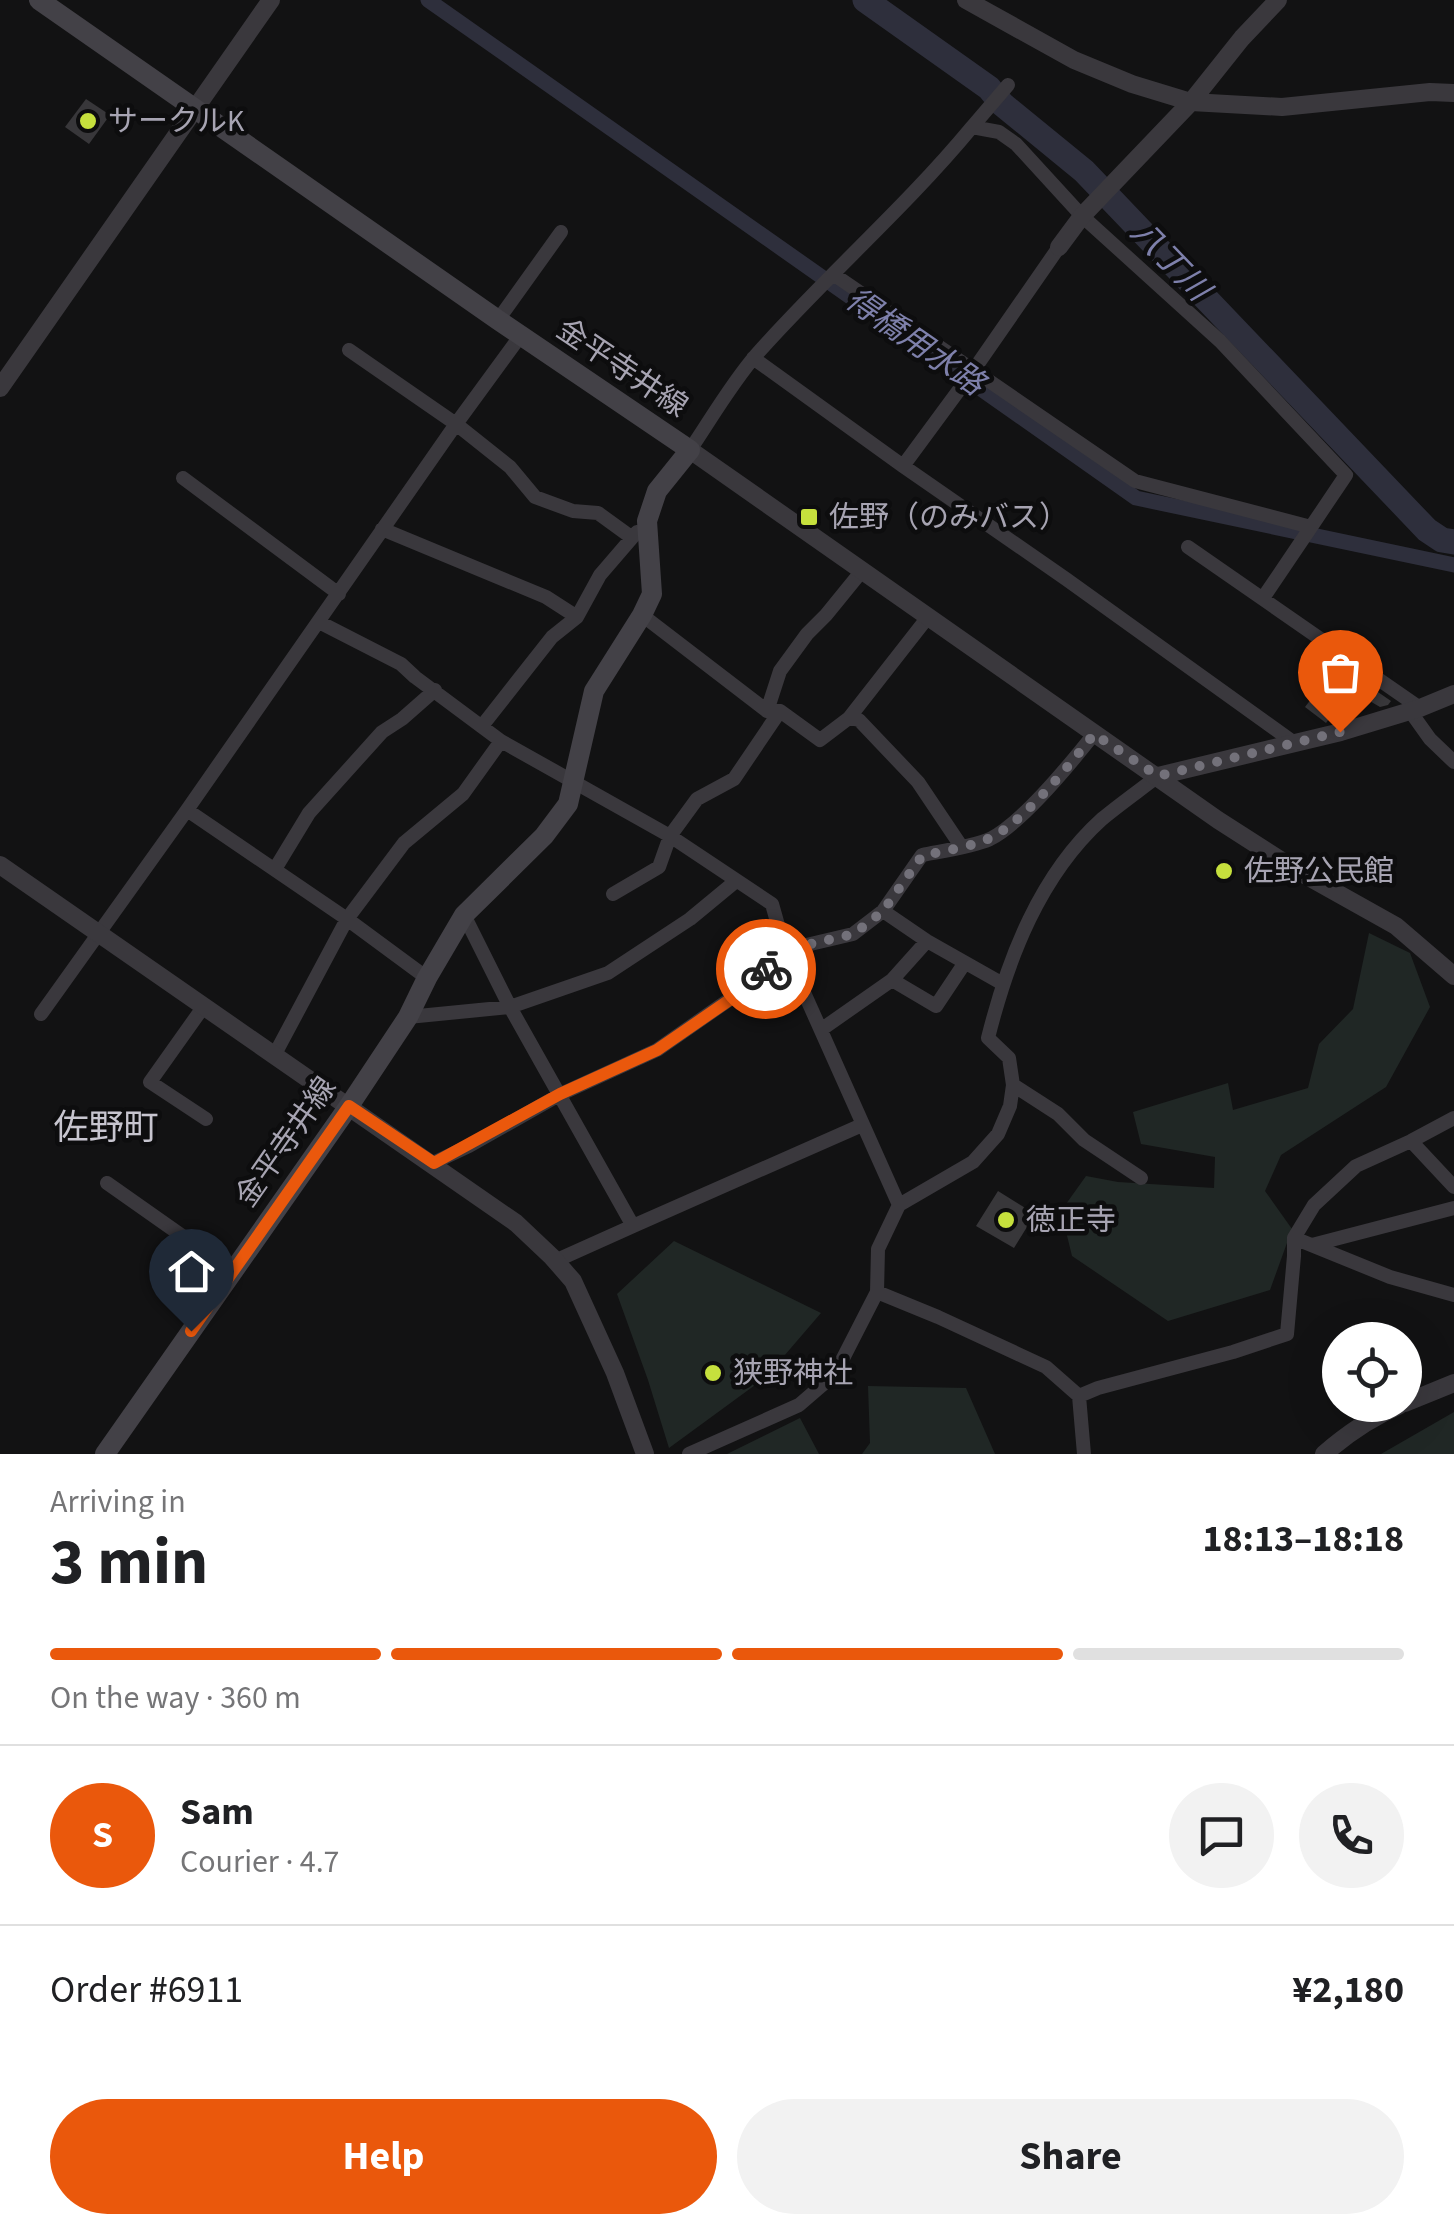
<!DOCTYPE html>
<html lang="en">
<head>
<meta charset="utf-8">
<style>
  body { margin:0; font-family:"Source Sans 3","Noto Sans JP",sans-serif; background:#f2f2f2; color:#202124; height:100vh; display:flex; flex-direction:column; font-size:38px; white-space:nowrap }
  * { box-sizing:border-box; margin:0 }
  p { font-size:32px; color:#757577 }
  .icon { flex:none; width:55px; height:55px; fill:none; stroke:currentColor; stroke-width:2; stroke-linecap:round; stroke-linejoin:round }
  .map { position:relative; height:1454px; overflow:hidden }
  .drawer { display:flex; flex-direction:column; background:#fff; flex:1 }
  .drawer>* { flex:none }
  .buttons { position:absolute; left:1322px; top:1322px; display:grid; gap:20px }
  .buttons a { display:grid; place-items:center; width:100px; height:100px; border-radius:50%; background:#fff; box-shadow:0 10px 40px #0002; font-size:50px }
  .pin { position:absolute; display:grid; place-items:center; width:85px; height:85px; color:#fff; margin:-102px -42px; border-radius:50% 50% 50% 0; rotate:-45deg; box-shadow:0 0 10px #0007 }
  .pin .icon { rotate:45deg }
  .courier { position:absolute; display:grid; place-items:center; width:100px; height:100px; margin:-50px; border:8px solid #ea580c; border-radius:50%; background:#fff; color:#222; box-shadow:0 2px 12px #0007 }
  .overview em { font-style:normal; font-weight:700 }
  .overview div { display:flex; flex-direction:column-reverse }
  .overview { display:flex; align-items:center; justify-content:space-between; height:170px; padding:0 50px }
  h1 { font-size:65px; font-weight:700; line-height:75px }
  .bar { display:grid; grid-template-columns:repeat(4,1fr); gap:15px 10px; align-content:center; height:120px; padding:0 50px }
  .bar i { height:12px; border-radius:8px; background:#e0e0e0 }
  .bar .active { background:#ea580c }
  .bar p { grid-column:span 4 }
  .line { display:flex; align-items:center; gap:25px; padding:0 50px; border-top:2px solid #e0e0e0 }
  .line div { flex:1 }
  .round { display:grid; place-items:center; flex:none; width:105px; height:105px; border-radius:52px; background:#f2f2f2 }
  .cta { display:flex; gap:20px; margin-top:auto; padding:20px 50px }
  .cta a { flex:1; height:115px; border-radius:60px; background:#ea580c; color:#fff; font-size:40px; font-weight:700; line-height:115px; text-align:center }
  .cta a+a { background:#f2f2f2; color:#202124 }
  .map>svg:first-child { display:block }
  .green { fill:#202725 }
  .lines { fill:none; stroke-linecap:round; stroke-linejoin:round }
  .canal { stroke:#2e2f3c; stroke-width:15 }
  .river { stroke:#2e2f3c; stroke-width:25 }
  .building { fill:#38373a }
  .minor { stroke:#3a383d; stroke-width:14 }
  .tertiary { stroke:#3a383d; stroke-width:18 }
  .secondary { stroke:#434147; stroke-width:20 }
  .done { stroke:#73717a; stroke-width:10; stroke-dasharray:0 18 }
  .route { stroke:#ea580c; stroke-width:12 }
  .poi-dot { fill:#c6e03d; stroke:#0d0d0e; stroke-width:4 }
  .labels { text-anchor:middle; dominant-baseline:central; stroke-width:9; stroke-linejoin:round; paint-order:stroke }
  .poi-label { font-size:30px; fill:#a7a4b2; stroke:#0d0d0e; text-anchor:start }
  .street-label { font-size:30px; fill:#a7a4b2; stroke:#0d0d0e }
  .water-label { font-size:32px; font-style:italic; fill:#7e80ab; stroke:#0d0d0e }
  .quarter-label { font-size:35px; fill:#c7c5cf; stroke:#0d0d0e }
</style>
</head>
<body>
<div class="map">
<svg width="1454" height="1454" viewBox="0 0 1454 1454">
  <rect width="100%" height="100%" fill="#121213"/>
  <path class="green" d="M 1369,933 L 1410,953 L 1430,1007 L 1386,1087 L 1281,1155 L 1265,1191 L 1292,1229 L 1270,1290 L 1168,1321 L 1072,1256 L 1061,1211 L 1086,1176 L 1118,1182 L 1214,1188 L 1215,1157 L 1141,1144 L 1133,1112 L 1228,1083 L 1233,1110 L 1308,1088 L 1319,1044 L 1353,1009 Z
    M 674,1241 L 821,1313 L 766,1377 L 669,1448 L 648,1380 L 617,1294 Z
    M 868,1386 L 966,1388 L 995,1454 L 862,1454 L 870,1443 Z
    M 1454,1412 L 1454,1454 L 1381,1454 Z
    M 800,1418 L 819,1454 L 727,1454 Z"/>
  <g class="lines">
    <path class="canal" d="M 428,0 L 1136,498 L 1454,565"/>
    <path class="river" d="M 865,0 L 989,88 L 1002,104 L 1084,171 L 1427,530 L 1442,540 L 1454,542"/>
  </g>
  <path class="building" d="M 86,99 L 110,115 L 89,144 L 65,127 Z
    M 1321,686 L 1343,701 L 1326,723 L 1305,707 Z
    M 1375,690 L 1391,701 L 1388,705 L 1380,707 L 1368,700 Z
    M 998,1191 L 1035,1214 L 1014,1248 L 976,1226 Z"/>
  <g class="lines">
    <path class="minor" d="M 972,127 L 1008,85
      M 498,320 L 561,232
      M 349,350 L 456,424 L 510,467 L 535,497 L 573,511 L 598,513 L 631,537
      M 753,358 L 903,466 L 1066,579 L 1293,742
      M 690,450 C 711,419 731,384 756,355 C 825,277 905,208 972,127 L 999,132 L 1016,144 L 1082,216 L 1220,341 L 1346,475 L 1311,527 L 1135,481 L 833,274
      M 903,466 L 973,371 L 1059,247
      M 183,478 L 339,594
      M 382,529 L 546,597 L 577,617
      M 1188,547 L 1420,708
      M 1263,598 L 1311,527
      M 642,615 L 767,711 L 780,711 L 820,740 L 849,718 L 859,720 L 918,782 L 961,846
      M 319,622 L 401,664 L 415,677 L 501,741 L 670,836 L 772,904 L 785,950 L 899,1205
      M 767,711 L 780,671 L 807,634 L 826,615 L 861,572
      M 1410,711 L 1430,739 L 1454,762
      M 849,718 L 928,617
      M 482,726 L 552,637 L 577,617 L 600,575 L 637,532
      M 187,810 L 347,919 L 427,978
      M 275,869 L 309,813 L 382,732 L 402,719 L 435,690
      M 613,894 L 659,867 L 670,836 L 697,799 L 734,779 L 780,711
      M 883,911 L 927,941 L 1003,984
      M 464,915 L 510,1007 L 633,1226 L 555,1261
      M 892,980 L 936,1006 L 964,964
      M 204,1006 L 150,1082 L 206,1119
      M 41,1014 L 187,810 L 456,424 L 521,335
      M 408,1017 L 510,1007 L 608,973 L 690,919 L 736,881
      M 822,1029 L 892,980 L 927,941
      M 275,1054 L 347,919 L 404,843 L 463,794 L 501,741
      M 1013,1085 L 1058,1114 L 1084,1140 L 1141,1178
      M 1411,1141 L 1454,1187
      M 433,1163 L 469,1146 L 561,1094 L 657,1050 L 743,990 L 785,950 L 853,934 L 883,911 L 922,855 C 942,851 972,847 990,839 C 1022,823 1071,763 1094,734
      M 107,1183 L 232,1271
      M 633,1226 L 862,1125
      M 1294,1238 L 1390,1277 L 1454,1295
      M 1312,1245 L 1454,1208
      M 877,1292 L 938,1317 L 1046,1367 L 1079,1396 L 1084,1454
      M 1079,1396 L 1098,1388 L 1233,1352 L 1287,1334 L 1294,1256 L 1294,1238 L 1314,1205 L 1356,1166 L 1411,1141 L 1454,1118
      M 689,1454 L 799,1405 L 835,1374 L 877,1292 L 878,1249 L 899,1205 L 973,1162 L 998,1134 L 1010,1106 L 1013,1085 L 1009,1058 L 988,1038 C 1008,958 1040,875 1102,819 C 1120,804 1140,790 1158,776"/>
    <path class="tertiary" d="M 966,0 L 1074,60 L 1132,84 L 1191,102 L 1282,107 L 1430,92 L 1454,93
      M 1059,247 L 1082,216 L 1191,102 L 1242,38 L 1278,0
      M 0,388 L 271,0
      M 690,450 L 1218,820 L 1296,870 L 1396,926 L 1454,976
      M 1158,776 L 1341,732 L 1420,708 L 1454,694
      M 0,865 L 516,1223 L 552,1257 L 573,1281 L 615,1373 L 645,1454
      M 1405,1403 L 1454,1383
      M 1324,1454 C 1347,1434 1372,1417 1400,1405"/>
    <path class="secondary" d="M 39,0 L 498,320 L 690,450 L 657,491 L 647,521 L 652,594 L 642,615 L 594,691 L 568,804 L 544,836 L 464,915 L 427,978 L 408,1017 L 349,1106 L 105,1454"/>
  </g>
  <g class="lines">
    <path class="done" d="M 766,969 L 785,950 L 854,934 L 883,911 L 922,856 C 942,851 972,847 990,838 C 1023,823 1071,763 1094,734 L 1158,776 L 1340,732"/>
    <path class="route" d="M 191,1331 L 349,1106 L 434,1163 L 560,1094 L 657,1050 L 744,990 L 766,969"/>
  </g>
  <g class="poi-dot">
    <circle cx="88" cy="121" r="10"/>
    <rect x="799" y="507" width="20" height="20" rx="5"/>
    <circle cx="1224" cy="871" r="10"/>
    <circle cx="1006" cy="1220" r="10"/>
    <circle cx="713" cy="1373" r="10"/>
  </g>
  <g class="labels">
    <g class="poi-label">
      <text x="108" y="121">サークルK</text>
      <text x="829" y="517">佐野（のみバス）</text>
      <text x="1244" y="871">佐野公民館</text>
      <text x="1026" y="1220">徳正寺</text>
      <text x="733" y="1373">狭野神社</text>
    </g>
    <g class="street-label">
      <text transform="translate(622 368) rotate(34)">金平寺井線</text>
      <text transform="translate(286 1142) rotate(-55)">金平寺井線</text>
    </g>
    <g class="water-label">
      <text transform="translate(1170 261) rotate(46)">八丁川</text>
      <text transform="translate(915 342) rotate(35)">得橋用水路</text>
    </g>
    <g class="quarter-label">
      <text x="106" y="1128">佐野町</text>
    </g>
  </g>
</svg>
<div class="buttons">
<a><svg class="icon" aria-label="locate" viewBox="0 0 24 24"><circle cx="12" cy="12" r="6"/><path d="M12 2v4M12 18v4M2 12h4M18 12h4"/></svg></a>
</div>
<div class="pin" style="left:1340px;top:732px;background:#ea580c"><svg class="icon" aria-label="bag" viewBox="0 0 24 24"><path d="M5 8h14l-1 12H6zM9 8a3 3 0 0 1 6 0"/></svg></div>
<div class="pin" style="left:191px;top:1331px;background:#1f2937"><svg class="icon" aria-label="home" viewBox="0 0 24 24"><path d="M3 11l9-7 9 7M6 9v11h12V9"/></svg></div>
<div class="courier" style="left:766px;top:969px"><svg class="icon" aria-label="bike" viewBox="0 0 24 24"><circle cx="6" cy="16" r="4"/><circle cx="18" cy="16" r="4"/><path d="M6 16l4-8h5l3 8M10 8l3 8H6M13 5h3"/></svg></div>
</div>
<section class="drawer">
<div class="overview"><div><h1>3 min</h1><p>Arriving in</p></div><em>18:13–18:18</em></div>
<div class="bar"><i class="active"></i><i class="active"></i><i class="active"></i><i></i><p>On the way · 360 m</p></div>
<div class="line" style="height:180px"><b class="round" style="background:#ea580c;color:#fff">S</b><div><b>Sam</b><p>Courier · 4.7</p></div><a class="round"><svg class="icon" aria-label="chat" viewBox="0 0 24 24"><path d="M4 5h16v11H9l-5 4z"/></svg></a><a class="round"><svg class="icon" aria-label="phone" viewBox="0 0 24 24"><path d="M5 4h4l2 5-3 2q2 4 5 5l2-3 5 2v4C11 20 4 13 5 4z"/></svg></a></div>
<div class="line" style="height:130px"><div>Order #6911</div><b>¥2,180</b></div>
<div class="cta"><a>Help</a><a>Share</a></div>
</section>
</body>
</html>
